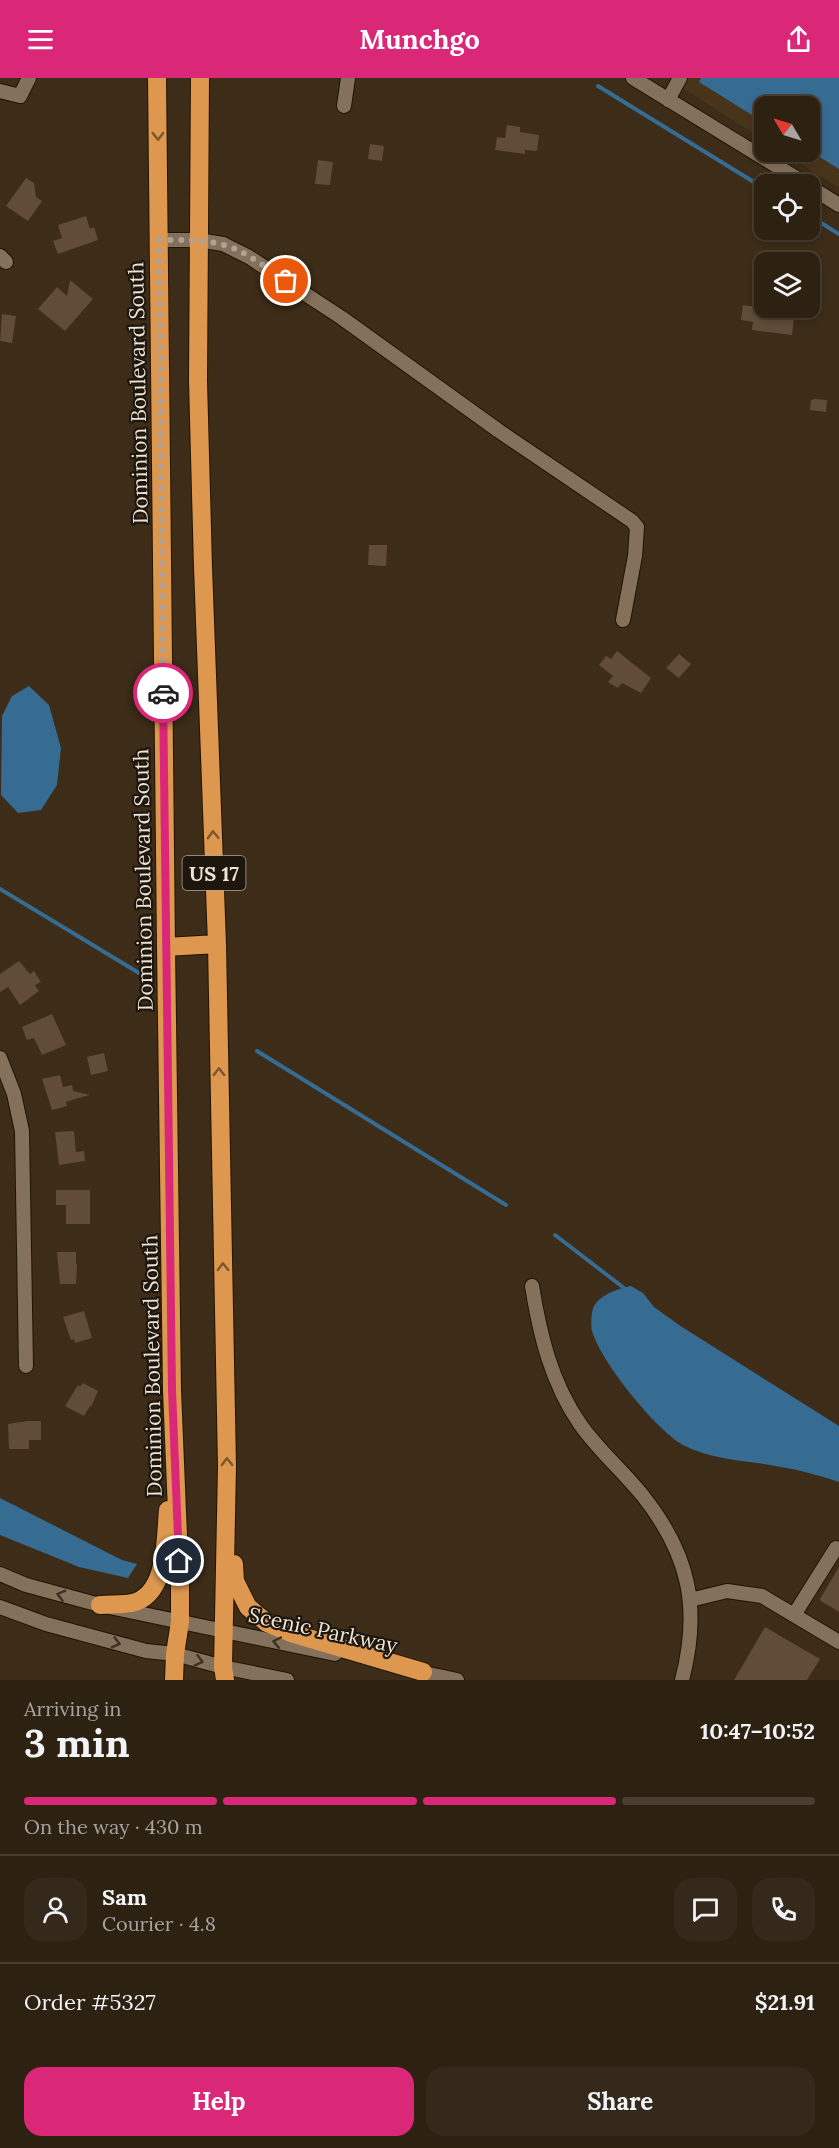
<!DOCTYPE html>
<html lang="en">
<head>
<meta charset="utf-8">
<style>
  body { margin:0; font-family:Lora,serif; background:#35291b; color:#f1f3f6; height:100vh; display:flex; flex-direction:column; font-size:22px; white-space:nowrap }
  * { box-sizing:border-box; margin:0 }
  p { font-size:20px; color:#a7a39f }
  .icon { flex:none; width:33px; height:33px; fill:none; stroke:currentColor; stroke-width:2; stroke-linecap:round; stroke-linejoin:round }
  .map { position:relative; height:1602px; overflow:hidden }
  .drawer { display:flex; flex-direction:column; background:#2d2112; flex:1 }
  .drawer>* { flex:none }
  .needle { width:39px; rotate:308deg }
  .tools { position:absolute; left:754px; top:18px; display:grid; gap:12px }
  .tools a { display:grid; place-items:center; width:66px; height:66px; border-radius:12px; background:#2d2112; box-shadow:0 3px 9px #0003,0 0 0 2px #483e32; font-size:30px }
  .pin { position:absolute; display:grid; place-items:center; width:51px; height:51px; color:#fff; margin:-26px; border:3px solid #fff; border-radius:50%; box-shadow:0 2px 6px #0007 }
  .courier { position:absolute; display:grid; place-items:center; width:60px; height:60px; margin:-30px; border:4px solid #db2777; border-radius:50%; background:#fff; color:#222; box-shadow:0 2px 8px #0007 }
  .head em { font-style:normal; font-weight:700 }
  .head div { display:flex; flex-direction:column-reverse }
  .head { display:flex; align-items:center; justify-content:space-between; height:102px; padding:0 24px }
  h1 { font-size:39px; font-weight:700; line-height:45px }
  .bar { display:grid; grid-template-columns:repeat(4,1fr); gap:9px 6px; align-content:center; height:72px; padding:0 24px }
  .bar i { height:8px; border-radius:4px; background:#483e32 }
  .bar .active { background:#db2777 }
  .bar p { grid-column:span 4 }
  .line { display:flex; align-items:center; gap:15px; padding:0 24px; border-top:2px solid #483e32 }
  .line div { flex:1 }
  .round { display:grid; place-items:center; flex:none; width:63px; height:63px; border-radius:18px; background:#35291b }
  .button { display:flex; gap:12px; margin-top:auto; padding:12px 24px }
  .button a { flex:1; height:69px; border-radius:18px; background:#db2777; color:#fff; font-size:24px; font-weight:700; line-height:69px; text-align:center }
  .button a+a { background:#35291b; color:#f1f3f6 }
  header { display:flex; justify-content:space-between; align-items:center; height:78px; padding:0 24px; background:#db2777; color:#fff; font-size:27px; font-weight:700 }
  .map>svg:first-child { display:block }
  .built { fill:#47341a }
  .water { fill:#366b92 }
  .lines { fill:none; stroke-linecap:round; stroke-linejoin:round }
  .stream { stroke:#366b92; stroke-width:4 }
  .building { fill:#604c39 }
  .minor-casing { stroke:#221402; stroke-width:16 }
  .highway-casing { stroke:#221402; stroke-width:20 }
  .minor { stroke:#84715c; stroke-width:14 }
  .highway { stroke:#dd974f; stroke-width:18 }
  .oneway { stroke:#7d562e }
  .oneway2 { stroke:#3c3125 }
  .done { stroke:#afa294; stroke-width:6; stroke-dasharray:0 10.8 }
  .route { stroke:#db2777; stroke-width:8 }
  .labels { text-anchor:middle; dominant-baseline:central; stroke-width:4.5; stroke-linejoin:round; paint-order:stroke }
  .shield { fill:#1d160d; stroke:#afa59a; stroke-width:1.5 }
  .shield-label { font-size:20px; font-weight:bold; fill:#ede2d6 }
  .street-label { font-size:21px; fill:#ede2d6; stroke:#1d160d }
</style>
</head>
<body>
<header><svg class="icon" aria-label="menu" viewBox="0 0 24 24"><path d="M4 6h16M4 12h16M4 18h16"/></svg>Munchgo<svg class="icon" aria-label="share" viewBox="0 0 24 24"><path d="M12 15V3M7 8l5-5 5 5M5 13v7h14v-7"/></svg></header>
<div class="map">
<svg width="839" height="1602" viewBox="0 0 839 1602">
  <rect width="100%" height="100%" fill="#3c2c18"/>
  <path class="built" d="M 667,0 L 839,0 L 839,110 L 782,74 L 810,74 L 810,28 L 765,28 L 765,63 Z"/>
  <path class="water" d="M 701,0 L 839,0 L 839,91 L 810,73 L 810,28 L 765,28 L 765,45 L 699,4 Z
    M 29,608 L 49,627 L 61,670 L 57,707 L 41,732 L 18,735 L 1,717 L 2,638 L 12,618 Z
    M 631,1208 L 643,1215 L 654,1229 L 679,1247 L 839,1348 L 839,1404 C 821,1398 800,1392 781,1389 C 748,1382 714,1383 683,1367 C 655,1351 601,1284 592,1253 C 591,1249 591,1240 592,1235 C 594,1218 617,1211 631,1208 Z
    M 0,1420 L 122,1482 L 137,1486 L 128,1500 L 79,1489 L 0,1457 Z"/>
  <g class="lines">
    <path class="stream" d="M 598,8 L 762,109
      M 810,138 L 839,156
      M 0,811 L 144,898
      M 257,973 L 506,1127
      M 555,1157 L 624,1210"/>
  </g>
  <path class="building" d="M 507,47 L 520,49 L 520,54 L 539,57 L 537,73 L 525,72 L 525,76 L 495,72 L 497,59 L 505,60 Z
    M 370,66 L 384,68 L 382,83 L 368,81 Z
    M 318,82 L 333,84 L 330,107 L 315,106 Z
    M 26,100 L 34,105 L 36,119 L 42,123 L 28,143 L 6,128 Z
    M 86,138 L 90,151 L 94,149 L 98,162 L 58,176 L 53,163 L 62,160 L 58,147 Z
    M 70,202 L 93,221 L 65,253 L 38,231 L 57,209 L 67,218 Z
    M 760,225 L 769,232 L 781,234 L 780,237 L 794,239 L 792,257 L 752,252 L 753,244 L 741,242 L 743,227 L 756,229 Z
    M 2,236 L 16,238 L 12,265 L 0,263 Z
    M 815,321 L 827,322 L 826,334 L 810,332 L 811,322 Z
    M 369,467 L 387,467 L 386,488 L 368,487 Z
    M 617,573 L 651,600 L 641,615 L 622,605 L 618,610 L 608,604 L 613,598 L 599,587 L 606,578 L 611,581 Z
    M 679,576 L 691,586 L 679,600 L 666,590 Z
    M 19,883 L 30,896 L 34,893 L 41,904 L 35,907 L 39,913 L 20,927 L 8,909 L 0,914 L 0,896 Z
    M 52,936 L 66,967 L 42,977 L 34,960 L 27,962 L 22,949 Z
    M 104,975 L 108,993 L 91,997 L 87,979 Z
    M 60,997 L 63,1009 L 72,1007 L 73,1013 L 90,1017 L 75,1021 L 66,1024 L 67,1028 L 52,1032 L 42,1001 Z
    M 74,1053 L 76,1074 L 84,1073 L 85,1083 L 59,1087 L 55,1054 Z
    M 56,1112 L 90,1112 L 90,1146 L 66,1146 L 66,1127 L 56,1127 Z
    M 57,1174 L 76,1174 L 76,1186 L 77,1186 L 76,1206 L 60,1206 Z
    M 84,1233 L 92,1260 L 75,1265 L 74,1261 L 71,1262 L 63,1239 Z
    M 83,1305 L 98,1313 L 91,1329 L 90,1328 L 84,1338 L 65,1328 L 78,1307 L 80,1309 Z
    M 28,1343 L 41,1343 L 41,1362 L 29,1362 L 29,1371 L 9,1371 L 8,1346 Z
    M 839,1489 L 839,1534 L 821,1523 L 820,1521 Z
    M 765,1549 L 820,1581 L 807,1602 L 734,1602 Z"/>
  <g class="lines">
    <g class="minor-casing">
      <path id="minor" d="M 633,0 L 806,106
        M 0,13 L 20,18 L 29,0
        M 668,22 L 680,0
        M 344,28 L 348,0
        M 810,109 L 839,127
        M 159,162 L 198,162 L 223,166 L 249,179 L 342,240 L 499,353 L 632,443 L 637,449 L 635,478 L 623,542
        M 0,178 L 6,184
        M 0,980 L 14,1016 L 22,1053 L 26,1288
        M 532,1208 C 540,1257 551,1304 580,1346 C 598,1372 623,1393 643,1418 C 689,1476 701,1530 682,1602
        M 0,1496 L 26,1507 L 100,1527 L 335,1576
        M 690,1522 L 727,1513 L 762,1518 L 839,1564
        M 0,1529 L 46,1546 L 146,1573 L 175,1576 L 223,1589 L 287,1602
        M 794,1537 L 836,1470 L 839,1472
        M 415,1593 L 457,1602"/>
    </g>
    <g class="highway-casing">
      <path id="highway" d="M 157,0 L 166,869 L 172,1312 L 180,1506 L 180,1544 L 175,1576 L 174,1602
        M 200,0 L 198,303 L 203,489 L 217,866 L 227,1388 L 223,1589 L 225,1602
        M 166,869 L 217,866
        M 234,1486 L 235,1503 L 248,1529 L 267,1545 L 291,1555 L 423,1594
        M 100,1527 C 110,1526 122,1527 132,1525 C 168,1517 165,1460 168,1432"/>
    </g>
    <use href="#minor" class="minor"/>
    <use href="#highway" class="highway"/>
  </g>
  <defs><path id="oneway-chevron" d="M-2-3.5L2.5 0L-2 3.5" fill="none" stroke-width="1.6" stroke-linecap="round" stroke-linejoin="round" transform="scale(1.5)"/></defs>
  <g class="oneway">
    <use href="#oneway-chevron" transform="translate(158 58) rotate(89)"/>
    <use href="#oneway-chevron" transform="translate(213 757) rotate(-92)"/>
    <use href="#oneway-chevron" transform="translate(219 994) rotate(-91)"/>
    <use href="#oneway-chevron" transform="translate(223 1189) rotate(-91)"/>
    <use href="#oneway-chevron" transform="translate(227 1384) rotate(-91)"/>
  </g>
  <g class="oneway2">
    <use href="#oneway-chevron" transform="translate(61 1517) rotate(-165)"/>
    <use href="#oneway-chevron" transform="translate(277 1564) rotate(-168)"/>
    <use href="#oneway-chevron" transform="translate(116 1565) rotate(15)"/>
    <use href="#oneway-chevron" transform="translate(199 1583) rotate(15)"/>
  </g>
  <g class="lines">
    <path class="done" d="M 163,615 L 159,162 C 180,162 200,161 220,166 C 244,171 266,190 286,203"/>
    <path class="route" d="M 163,615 L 172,1312 L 179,1483"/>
  </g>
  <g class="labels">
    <rect class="shield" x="182.5" y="778" width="63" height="34" rx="4.5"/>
    <g class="shield-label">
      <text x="214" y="795">US 17</text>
    </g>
    <g class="street-label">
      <text transform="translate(138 315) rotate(-91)">Dominion Boulevard South</text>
      <text transform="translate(143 802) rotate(-91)">Dominion Boulevard South</text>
      <text transform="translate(152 1288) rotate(-91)">Dominion Boulevard South</text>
      <text transform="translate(323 1552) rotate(12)">Scenic Parkway</text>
    </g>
  </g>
</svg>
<div class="tools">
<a><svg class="needle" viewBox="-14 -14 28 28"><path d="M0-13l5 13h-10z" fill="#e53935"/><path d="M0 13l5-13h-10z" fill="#a7a39f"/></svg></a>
<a><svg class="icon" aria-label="locate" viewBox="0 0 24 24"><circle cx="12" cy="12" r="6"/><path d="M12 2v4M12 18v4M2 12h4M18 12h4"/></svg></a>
<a><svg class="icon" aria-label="layers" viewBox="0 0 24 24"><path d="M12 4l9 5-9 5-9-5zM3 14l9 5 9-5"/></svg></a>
</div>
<div class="pin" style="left:286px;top:203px;background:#ea580c"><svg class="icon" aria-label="bag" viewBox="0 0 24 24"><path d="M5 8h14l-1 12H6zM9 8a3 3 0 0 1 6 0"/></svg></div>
<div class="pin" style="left:179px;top:1483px;background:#1f2937"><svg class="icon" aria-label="home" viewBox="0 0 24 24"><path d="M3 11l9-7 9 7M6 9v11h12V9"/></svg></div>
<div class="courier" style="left:163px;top:615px"><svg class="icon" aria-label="car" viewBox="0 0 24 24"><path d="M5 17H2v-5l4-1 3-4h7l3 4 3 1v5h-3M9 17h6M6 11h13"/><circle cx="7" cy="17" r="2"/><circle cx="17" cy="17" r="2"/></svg></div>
</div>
<section class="drawer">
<div class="head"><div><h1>3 min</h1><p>Arriving in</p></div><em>10:47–10:52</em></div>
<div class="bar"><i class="active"></i><i class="active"></i><i class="active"></i><i></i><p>On the way · 430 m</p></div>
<div class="line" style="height:108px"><a class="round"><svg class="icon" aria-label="person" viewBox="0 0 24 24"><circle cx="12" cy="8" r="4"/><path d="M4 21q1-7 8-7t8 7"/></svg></a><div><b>Sam</b><p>Courier · 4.8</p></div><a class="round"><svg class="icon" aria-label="chat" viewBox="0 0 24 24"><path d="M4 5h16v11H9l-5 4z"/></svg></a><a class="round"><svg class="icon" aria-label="phone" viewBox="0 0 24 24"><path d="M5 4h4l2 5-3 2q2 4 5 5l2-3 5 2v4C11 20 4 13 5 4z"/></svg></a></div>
<div class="line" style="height:78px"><div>Order #5327</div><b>$21.91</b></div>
<div class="button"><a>Help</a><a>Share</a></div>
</section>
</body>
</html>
